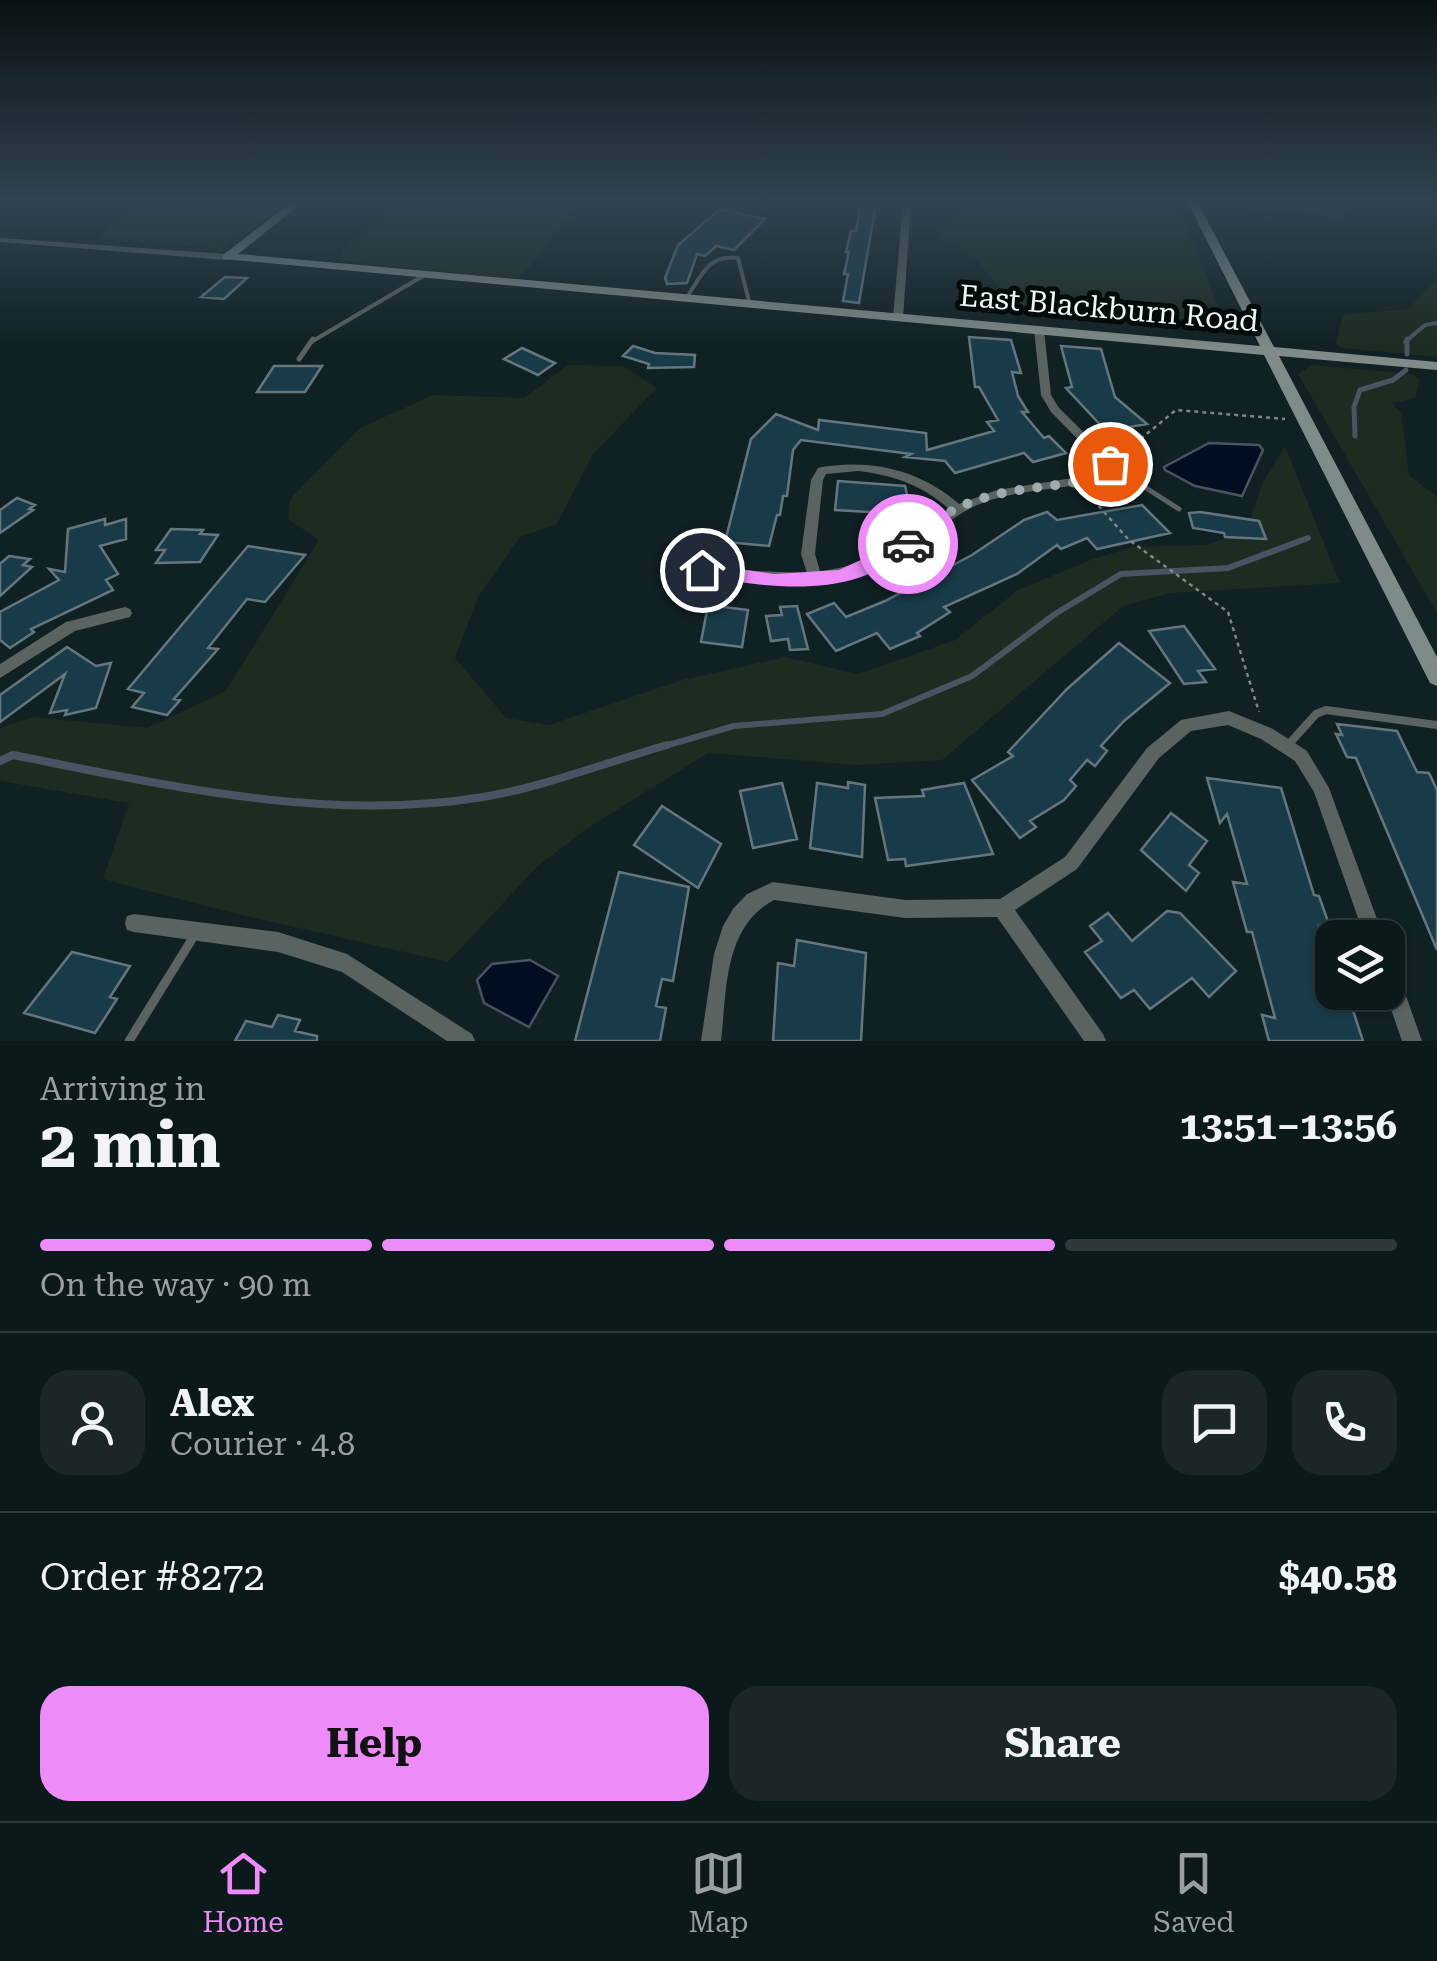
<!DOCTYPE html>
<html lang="en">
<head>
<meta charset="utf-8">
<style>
  body { margin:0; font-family:"Roboto Serif",serif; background:#1a2627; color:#f1f3f6; height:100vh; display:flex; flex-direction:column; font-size:38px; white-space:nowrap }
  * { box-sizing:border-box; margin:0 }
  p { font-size:32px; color:#9aa0a2 }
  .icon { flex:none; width:55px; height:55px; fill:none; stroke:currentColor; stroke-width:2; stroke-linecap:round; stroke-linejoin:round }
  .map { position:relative; height:1041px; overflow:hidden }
  .panel { display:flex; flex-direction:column; background:#0c191a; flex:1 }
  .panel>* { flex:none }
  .tools { position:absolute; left:1315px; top:920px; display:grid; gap:20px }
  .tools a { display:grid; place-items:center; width:90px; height:90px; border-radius:20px; background:#0c191a; box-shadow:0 2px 8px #0004,0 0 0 2px #2c3839; font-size:50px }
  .pin { position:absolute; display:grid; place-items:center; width:85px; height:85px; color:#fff; margin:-42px; border:5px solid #fff; border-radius:50%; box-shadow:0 2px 10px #0007 }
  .courier { position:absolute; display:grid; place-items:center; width:100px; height:100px; margin:-50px; border:8px solid #ed8cf9; border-radius:50%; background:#fff; color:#222; box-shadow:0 2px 12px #0007 }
  .head em { font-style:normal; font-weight:700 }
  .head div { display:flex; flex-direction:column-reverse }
  .head { display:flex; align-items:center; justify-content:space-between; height:170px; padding:0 40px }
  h1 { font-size:65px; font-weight:700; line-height:75px }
  .bar { display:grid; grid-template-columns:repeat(4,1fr); gap:15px 10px; align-content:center; height:120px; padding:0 40px }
  .bar i { height:12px; border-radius:8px; background:#2c3839 }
  .bar .current { background:#ed8cf9 }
  .bar p { grid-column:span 4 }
  .line { display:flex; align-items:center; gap:25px; padding:0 40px; border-top:2px solid #2c3839 }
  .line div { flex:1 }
  .round { display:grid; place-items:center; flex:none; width:105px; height:105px; border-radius:30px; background:#1a2627 }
  .button { display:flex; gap:20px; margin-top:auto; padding:20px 40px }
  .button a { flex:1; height:115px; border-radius:30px; background:#ed8cf9; color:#111; font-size:40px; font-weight:700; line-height:115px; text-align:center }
  .button a+a { background:#1a2627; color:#f1f3f6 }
  .dock { display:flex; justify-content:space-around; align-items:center; height:140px; border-top:2px solid #2c3839; background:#0c191a; font-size:28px; color:#9aa0a2 }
  .dock a { display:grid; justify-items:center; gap:5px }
  .dock .current { color:#ed8cf9 }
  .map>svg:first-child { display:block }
  .green { fill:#1b2c21 }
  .water { fill:#000e21; stroke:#475462; stroke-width:2.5 }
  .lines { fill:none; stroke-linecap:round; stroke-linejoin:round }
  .stream-far3 { stroke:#475462; stroke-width:4 }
  .stream-far2 { stroke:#475462; stroke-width:5 }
  .stream-far1 { stroke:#475462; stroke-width:6 }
  .stream { stroke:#475462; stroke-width:8 }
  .building { fill:#193b49; stroke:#65767e; stroke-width:2.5 }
  .path { stroke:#7a888a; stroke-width:2.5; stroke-dasharray:4 4; stroke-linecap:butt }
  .lane-far3 { stroke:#5b6361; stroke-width:4 }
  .lane-far2 { stroke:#5b6361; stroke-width:5 }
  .lane-far1 { stroke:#5b6361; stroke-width:8 }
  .lane { stroke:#5b6361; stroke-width:9 }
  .street { fill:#5b6361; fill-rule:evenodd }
  .secondary { fill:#7e8b88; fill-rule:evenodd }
  .route { fill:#ed8cf9 }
  .done { stroke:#9facad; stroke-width:10; stroke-dasharray:0 18 }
  .labels { text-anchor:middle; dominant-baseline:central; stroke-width:10; stroke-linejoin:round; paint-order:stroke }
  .far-street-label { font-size:30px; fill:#ecf7f8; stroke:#04090a }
</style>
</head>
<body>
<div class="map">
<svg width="1437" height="1041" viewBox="0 0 1437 1041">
  <rect width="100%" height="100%" fill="#102123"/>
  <path class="green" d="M 121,203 L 290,203 L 222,249 L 99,239 L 129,208 Z
    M 400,203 L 582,203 C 556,226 542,256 518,279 L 341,261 L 342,249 L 385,219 L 383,212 Z
    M 965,203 L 1177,203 L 1225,323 L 1012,304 L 973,256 L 936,238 Z
    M 1217,203 L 1302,209 L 1309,203 L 1437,203 L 1437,208 L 1350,205 L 1350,211 L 1342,217 L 1278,213 Z
    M 1437,280 L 1437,357 L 1341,348 L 1336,343 L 1343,315 L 1408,309 Z
    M 567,365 L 623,366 L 657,388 L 593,454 L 557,524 L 520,537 L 479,595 L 455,658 L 506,718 L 549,725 L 682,680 L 785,657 L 858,674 L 955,640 L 1018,590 L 1093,559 L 1132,547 L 1206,545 L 1246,531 L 1263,482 L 1285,446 L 1340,583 L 1170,593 L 1123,606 L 942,760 L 857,765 L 708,753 L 586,829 L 537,867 L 448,962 L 229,912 L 103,879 L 129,803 L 0,781 L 0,728 L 33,717 L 148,728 L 226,691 L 319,540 L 288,519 L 290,499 L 360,428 L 433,395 L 525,398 Z
    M 1312,365 L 1413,374 L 1420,381 L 1415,398 L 1392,403 L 1401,413 L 1409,475 L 1437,497 L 1437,613 L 1298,374 Z"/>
  <path class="water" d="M 1209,443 L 1259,445 L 1263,450 L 1242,496 L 1195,486 L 1165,470 L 1164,467 Z
    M 530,960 L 558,976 L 529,1027 L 484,1003 L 477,980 L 492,964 Z"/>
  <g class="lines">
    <path class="stream-far3" d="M 1405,342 L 1425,325 L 1437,323"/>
    <path class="stream-far2" d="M 1407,354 L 1407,339
      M 1355,436 L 1354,407 L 1360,390 L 1393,380 L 1406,370"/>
    <path class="stream-far1" d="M 658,748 L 734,726 L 882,714 L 972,676 L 1055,614 L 1121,574 L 1228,568 L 1308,538"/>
    <path class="stream" d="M 0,761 L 13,755 C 165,785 327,823 483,797 C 543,787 608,762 667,745"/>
  </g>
  <path class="building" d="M 861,203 L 876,203 L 859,303 L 843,301 L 848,274 L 844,274 L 849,252 L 846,252 L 851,231 L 856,231 Z
    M 720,209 L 765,219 L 734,250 L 716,246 L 705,256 L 697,254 L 687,283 L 667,284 L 665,278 L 678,245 Z
    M 225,277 L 247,278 L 224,299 L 201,297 Z
    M 969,337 L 1011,340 L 1021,373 L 1012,372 L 1018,396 L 1028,412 L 1022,412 L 1044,438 L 1049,436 L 1066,453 L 1033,462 L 1024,453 L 955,473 L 945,461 L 905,457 L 911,454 L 801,440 L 793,450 L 787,496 L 783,496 L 780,515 L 777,515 L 769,546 L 725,542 L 751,439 L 776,414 L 818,430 L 819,420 L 926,433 L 927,450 L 994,431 L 987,422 L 998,420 L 979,387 L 975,387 Z
    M 633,346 L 655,353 L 695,355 L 694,367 L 648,368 L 649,364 L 623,356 Z
    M 1061,346 L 1101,349 L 1115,397 L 1147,424 L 1106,431 L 1066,388 L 1072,387 Z
    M 522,348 L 548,360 L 555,363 L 538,375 L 504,359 Z
    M 274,366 L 322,366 L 305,392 L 257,392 Z
    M 838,481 L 905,486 L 910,507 L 903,507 L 903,514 L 835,510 Z
    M 17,498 L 35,505 L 29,509 L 33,510 L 0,533 L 0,510 Z
    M 1142,505 L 1170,533 L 1097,549 L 1087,538 L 1061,549 L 1057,545 L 1017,574 L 944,607 L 950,612 L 917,633 L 920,636 L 890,649 L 877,633 L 836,651 L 807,614 L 834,603 L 846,617 L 885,601 L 972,555 L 1024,520 L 1047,512 L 1057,520 Z
    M 1200,512 L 1259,521 L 1266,539 L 1225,537 L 1224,533 L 1193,528 L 1189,513 Z
    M 105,519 L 105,525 L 126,519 L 126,539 L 100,546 L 118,574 L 106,580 L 113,590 L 31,629 L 34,632 L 10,648 L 0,640 L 0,612 L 59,580 L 49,569 L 65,572 L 68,529 Z
    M 171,529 L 203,530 L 200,534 L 218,535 L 200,562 L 156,563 L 165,550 L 156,550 Z
    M 248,546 L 305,555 L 265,602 L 247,599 L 208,648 L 218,649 L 174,699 L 180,700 L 167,715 L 132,707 L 144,693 L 128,689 Z
    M 9,556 L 30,559 L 23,565 L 32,567 L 0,596 L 0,564 Z
    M 708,605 L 748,610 L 742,647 L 701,642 Z
    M 797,606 L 808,649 L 790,650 L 788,639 L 771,641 L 766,616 L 782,615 L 780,607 Z
    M 1184,626 L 1215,669 L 1198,671 L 1206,682 L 1184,684 L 1149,631 Z
    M 1119,643 L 1170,683 L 1124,721 L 1101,746 L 1107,751 L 1095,766 L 1087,760 L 1070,780 L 1076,786 L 1064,800 L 1030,821 L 1036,827 L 1020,838 L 972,780 L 1013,756 L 1008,752 L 1067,689 Z
    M 67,647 L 96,666 L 111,663 L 96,708 L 65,715 L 67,710 L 50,713 L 65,674 L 0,722 L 0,695 Z
    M 1337,724 L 1397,731 L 1417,772 L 1429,773 L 1437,790 L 1437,950 L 1356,758 L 1347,757 L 1336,734 L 1342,735 Z
    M 1207,778 L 1281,788 L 1314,895 L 1319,896 L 1330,927 L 1319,926 L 1332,967 L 1332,992 L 1347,992 L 1363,1041 L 1269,1041 L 1262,1015 L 1275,1018 L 1252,932 L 1247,932 L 1233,882 L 1247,884 L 1227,814 L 1220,823 Z
    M 848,782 L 865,785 L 862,857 L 810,848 L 817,783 L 848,788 Z
    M 782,783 L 797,839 L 753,848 L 740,791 Z
    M 964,783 L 993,854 L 906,866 L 905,859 L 888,860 L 875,798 L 924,796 L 922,790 Z
    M 662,806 L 721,844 L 698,888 L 634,845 Z
    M 1171,813 L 1207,841 L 1189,865 L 1199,873 L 1186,891 L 1141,850 Z
    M 619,872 L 689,887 L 673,981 L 662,979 L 656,1006 L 666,1008 L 660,1041 L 575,1041 Z
    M 1167,911 L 1180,913 L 1236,971 L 1209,997 L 1192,978 L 1150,1009 L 1134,990 L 1121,998 L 1085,952 L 1102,941 L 1090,926 L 1108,913 L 1132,941 Z
    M 797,940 L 866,953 L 861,1041 L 773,1041 L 778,963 L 794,966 Z
    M 72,952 L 130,966 L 110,997 L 117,999 L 95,1033 L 24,1013 Z
    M 278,1015 L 300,1020 L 295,1031 L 317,1036 L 317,1041 L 235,1041 L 246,1021 L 272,1027 Z"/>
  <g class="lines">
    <path class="path" d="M 1122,454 L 1176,410 L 1285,419
      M 1088,494 L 1129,540 L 1228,612 L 1259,712"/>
    <path class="lane-far3" d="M 686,299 C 701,276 708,254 738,258 L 750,305
      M 311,342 L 423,276"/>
    <path class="lane-far2" d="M 299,359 L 313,339
      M 1110,465 L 1179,509"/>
    <path class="lane-far1" d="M 1289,744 L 1316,714 L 1326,710 L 1437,725"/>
    <path class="lane" d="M 129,1041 L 194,936"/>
    <path class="street" d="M 903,203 L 911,203 L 903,318 L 898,321 L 893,318 Z
      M 0,238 L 227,254 L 231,257 L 227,260 L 0,242 Z
      M 1039,327 L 1044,330 L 1051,395 L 1059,408 L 1114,462 L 1116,475 L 1114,478 C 1072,489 1026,488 985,502 C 955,512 934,536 907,552 C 845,589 766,590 697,574 L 695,570 L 697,566 L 702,565 L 755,571 L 807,573 L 801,554 L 811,480 L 818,468 L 822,467 C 872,459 920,470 959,504 L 997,490 L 1104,473 L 1104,466 L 1051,412 L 1041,395 L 1034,330 ZM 858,471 C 893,475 922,485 949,509 C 905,537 874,566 820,571 L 815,554 L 823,480 L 826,474 Z
      M 125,607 L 130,609 L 132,613 L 130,617 L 75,631 L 0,678 L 0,664 L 66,622 Z
      M 1229,711 L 1273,729 L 1307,751 L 1329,788 L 1384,938 L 1365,938 L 1314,792 L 1295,761 L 1261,739 L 1228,725 L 1191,731 L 1159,758 L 1077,869 L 1015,910 L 1103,1034 L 1106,1041 L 1084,1041 L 997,917 L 905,918 L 774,900 C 723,927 727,991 721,1041 L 701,1041 L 714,954 L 723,926 L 733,909 L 747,894 L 773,882 L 905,900 L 1000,899 L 1065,857 L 1147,748 L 1181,720 Z
      M 134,914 L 278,932 L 347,954 L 472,1034 L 475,1041 L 447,1041 L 342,972 L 278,952 L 134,932 L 127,930 L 125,923 L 127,916 Z
      M 1388,962 L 1395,965 L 1422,1041 L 1402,1041 L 1385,992 L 1388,992 Z"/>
    <path class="secondary" d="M 290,203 L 302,203 L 238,254 L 1260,346 L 1188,203 L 1198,203 L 1274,347 L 1437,362 L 1437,370 L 1279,356 L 1437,657 L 1437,686 L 1430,683 L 1264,355 L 223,259 L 223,255 Z"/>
  </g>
  <linearGradient id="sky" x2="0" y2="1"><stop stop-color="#091213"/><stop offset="0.58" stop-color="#314350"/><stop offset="1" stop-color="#314350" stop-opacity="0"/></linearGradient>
  <rect width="1437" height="349" fill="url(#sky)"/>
  <path class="route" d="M 908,538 L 914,540 L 914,549 C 896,558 877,572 858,578 C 807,594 753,584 702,577 L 693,570 L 702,564 L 774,574 L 839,570 Z"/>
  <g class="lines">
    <path class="done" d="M 908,544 C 924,532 940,516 958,508 C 1006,484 1060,490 1110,474 L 1110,464"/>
  </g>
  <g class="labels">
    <g class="far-street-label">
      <text transform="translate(1109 308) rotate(5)">East Blackburn Road</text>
    </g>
  </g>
</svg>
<div class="tools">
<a><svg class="icon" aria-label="layers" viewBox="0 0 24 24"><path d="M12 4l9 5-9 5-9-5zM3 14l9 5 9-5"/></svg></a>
</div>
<div class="pin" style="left:1110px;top:464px;background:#ea580c"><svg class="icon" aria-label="bag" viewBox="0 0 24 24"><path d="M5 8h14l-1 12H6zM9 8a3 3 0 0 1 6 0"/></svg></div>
<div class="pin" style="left:702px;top:570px;background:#1f2937"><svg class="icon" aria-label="home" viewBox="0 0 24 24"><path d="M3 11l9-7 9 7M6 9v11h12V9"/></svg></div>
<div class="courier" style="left:908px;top:544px"><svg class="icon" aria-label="car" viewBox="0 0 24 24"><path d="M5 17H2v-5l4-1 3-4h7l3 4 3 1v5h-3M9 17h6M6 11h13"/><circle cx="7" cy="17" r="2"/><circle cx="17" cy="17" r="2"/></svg></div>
</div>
<section class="panel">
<div class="head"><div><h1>2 min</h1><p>Arriving in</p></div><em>13:51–13:56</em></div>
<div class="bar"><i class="current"></i><i class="current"></i><i class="current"></i><i></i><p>On the way · 90 m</p></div>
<div class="line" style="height:180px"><a class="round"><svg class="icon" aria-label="person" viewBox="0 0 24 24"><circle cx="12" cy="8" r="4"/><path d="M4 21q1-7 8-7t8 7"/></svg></a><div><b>Alex</b><p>Courier · 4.8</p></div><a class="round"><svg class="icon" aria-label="chat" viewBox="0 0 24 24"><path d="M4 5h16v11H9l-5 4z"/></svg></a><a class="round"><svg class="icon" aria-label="phone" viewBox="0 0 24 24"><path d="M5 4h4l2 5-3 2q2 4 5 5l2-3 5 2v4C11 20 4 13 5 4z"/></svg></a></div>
<div class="line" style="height:130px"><div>Order #8272</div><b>$40.58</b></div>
<div class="button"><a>Help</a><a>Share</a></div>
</section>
<nav class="dock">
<a class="current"><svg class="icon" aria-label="home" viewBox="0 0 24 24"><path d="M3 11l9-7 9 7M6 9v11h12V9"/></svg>Home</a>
<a><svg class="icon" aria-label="map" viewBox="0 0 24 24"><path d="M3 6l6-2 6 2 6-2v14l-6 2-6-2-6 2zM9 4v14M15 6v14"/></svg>Map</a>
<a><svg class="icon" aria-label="saved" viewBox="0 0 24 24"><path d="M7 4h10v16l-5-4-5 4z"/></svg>Saved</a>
</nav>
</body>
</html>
